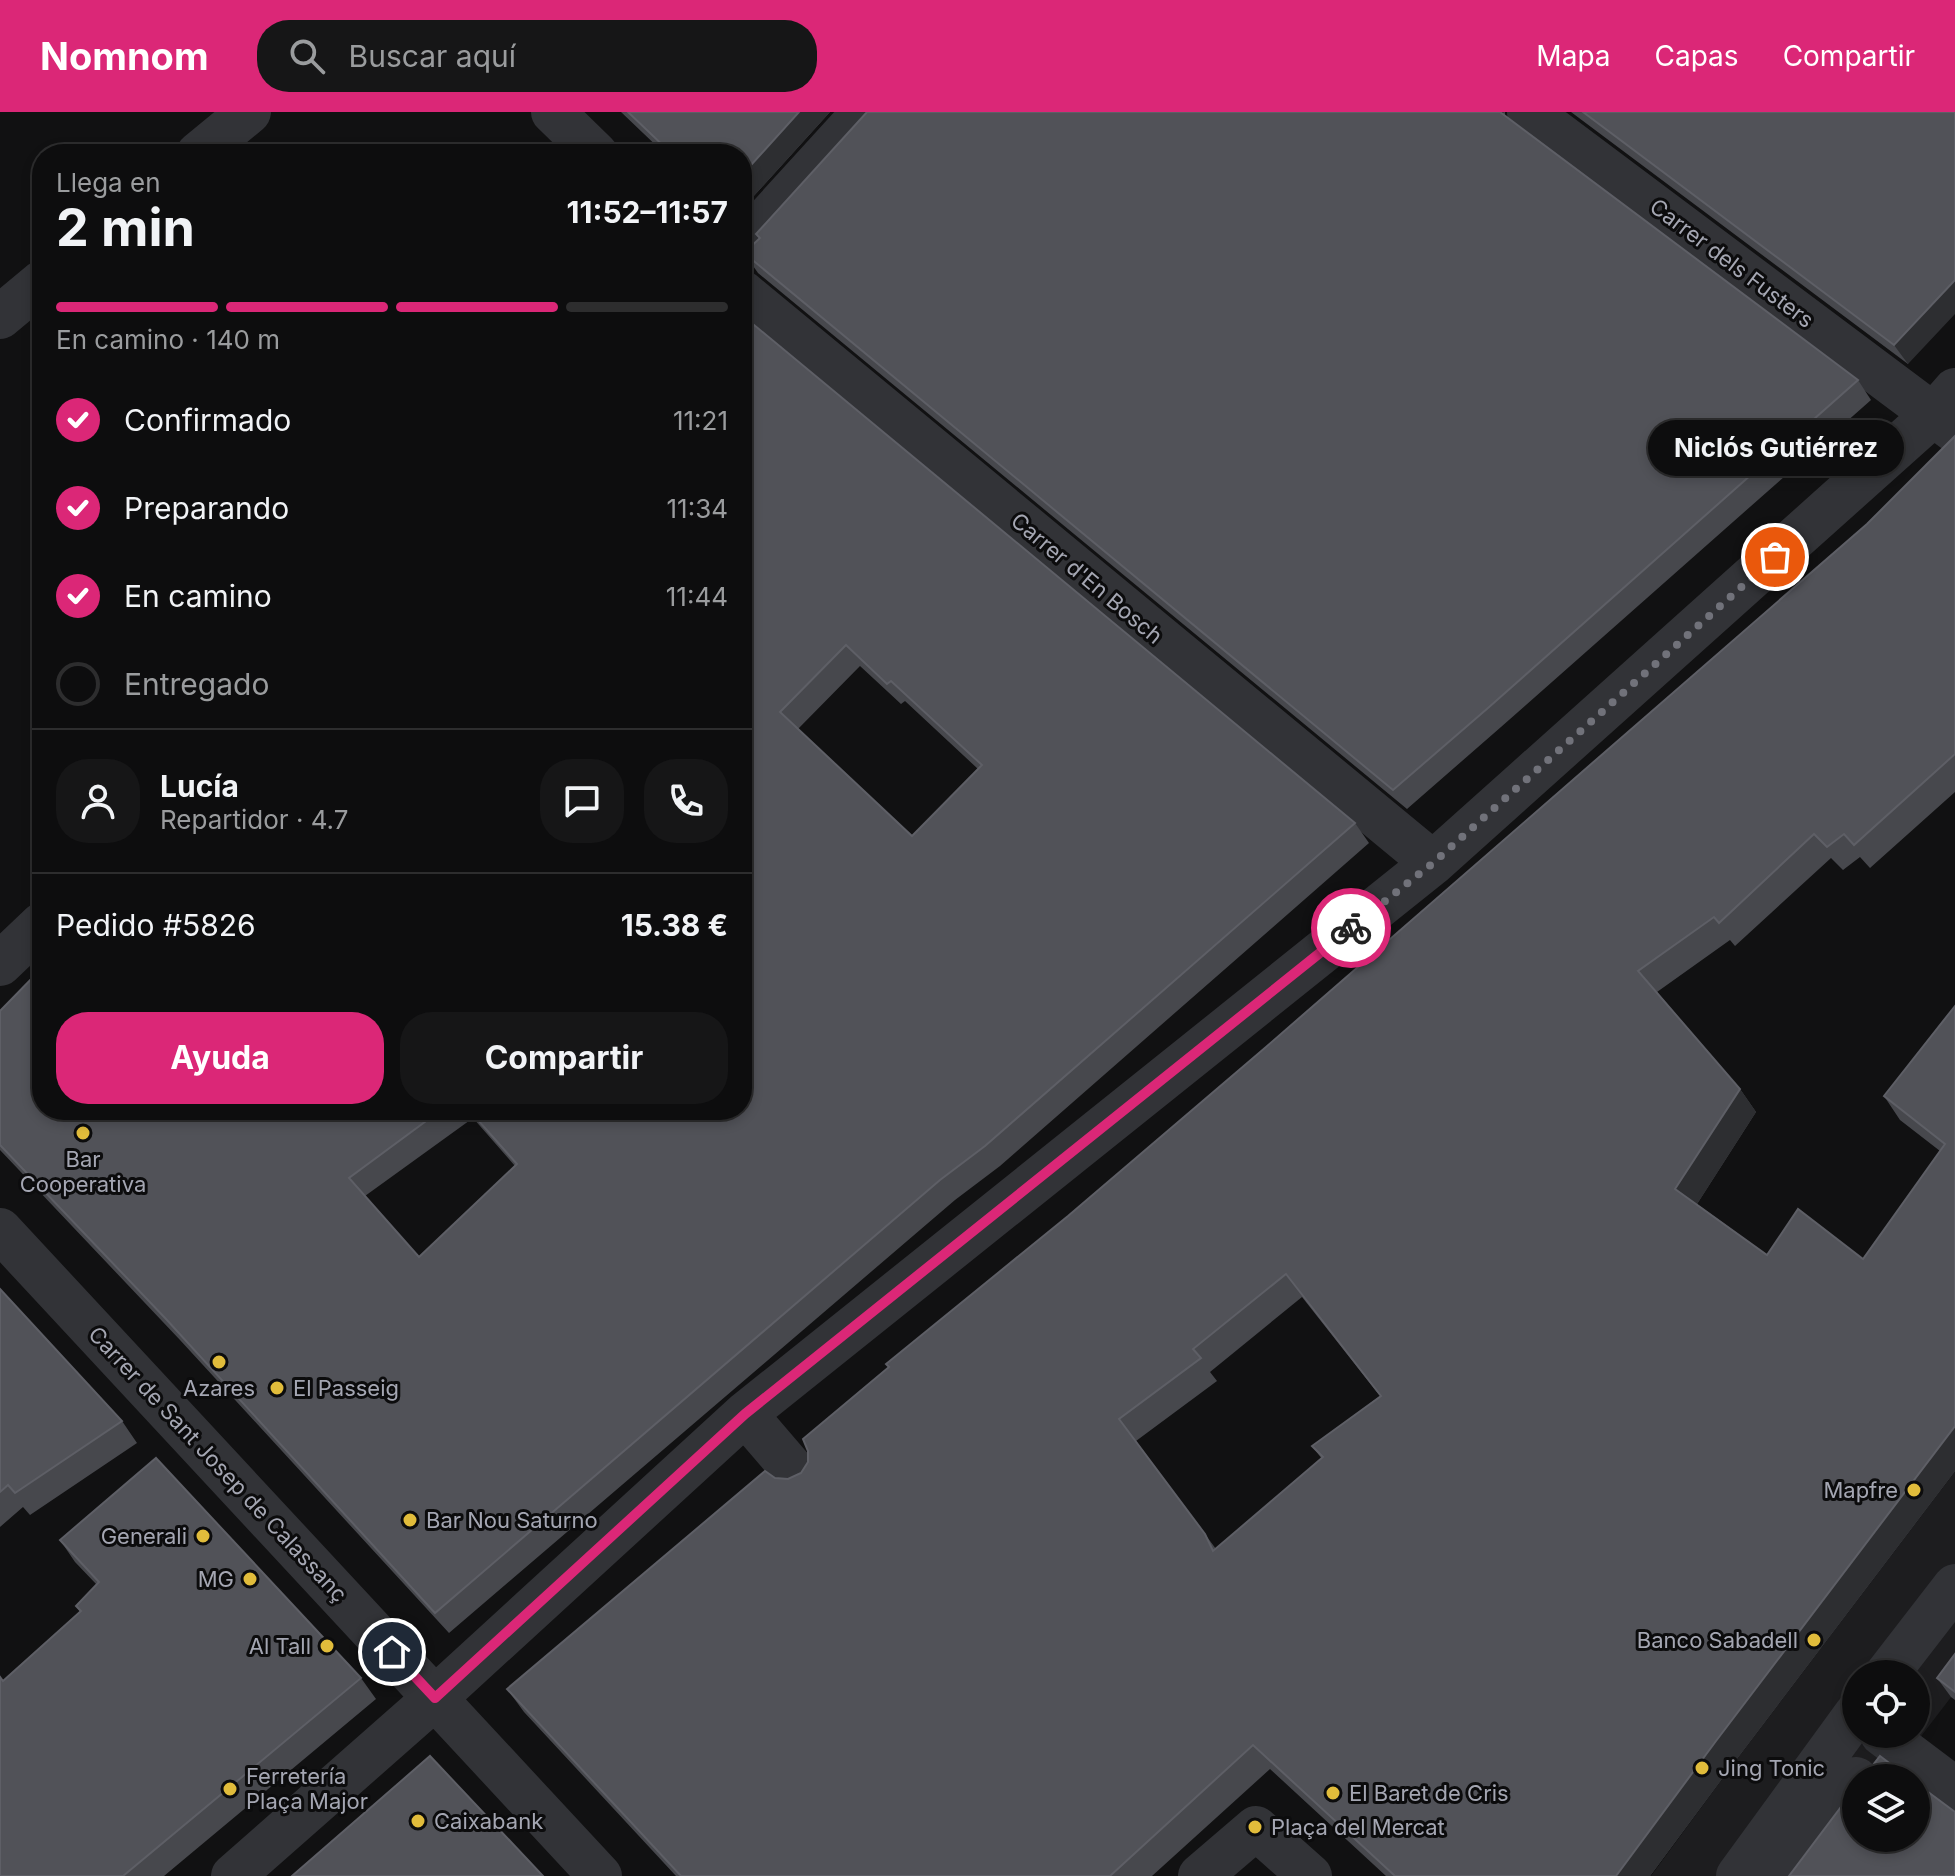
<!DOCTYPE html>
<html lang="es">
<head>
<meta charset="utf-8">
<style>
  body { margin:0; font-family:Inter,sans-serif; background:#161617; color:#f1f3f6; height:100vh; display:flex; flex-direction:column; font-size:30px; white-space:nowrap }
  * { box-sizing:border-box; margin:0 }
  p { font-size:26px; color:#9a9c9e }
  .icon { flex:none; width:44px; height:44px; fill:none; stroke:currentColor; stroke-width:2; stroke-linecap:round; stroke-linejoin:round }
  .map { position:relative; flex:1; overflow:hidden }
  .panel { position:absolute; left:32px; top:32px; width:720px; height:976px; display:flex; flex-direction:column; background:#0d0d0e; border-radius:32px; box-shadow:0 4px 12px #0003,0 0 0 2px #2d2d2e }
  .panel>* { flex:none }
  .fabs { position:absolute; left:1842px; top:1548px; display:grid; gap:16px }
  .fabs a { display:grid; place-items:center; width:88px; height:88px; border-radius:50%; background:#0d0d0e; box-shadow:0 4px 12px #0003,0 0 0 2px #2d2d2e; font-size:40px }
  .pin { position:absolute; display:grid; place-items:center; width:68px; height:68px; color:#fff; margin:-34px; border:4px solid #fff; border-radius:50%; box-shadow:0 2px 8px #0007 }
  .courier { position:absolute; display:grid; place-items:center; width:80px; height:80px; margin:-40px; border:6px solid #db2777; border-radius:50%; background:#fff; color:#222; box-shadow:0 2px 10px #0007 }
  .bubble { position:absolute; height:56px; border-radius:28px; background:#0d0d0e; box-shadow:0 4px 12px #0003,0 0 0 2px #2d2d2e; font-size:26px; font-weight:700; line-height:56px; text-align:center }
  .summary em { font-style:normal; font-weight:700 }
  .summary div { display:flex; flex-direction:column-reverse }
  .summary { display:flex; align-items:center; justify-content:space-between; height:136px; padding:0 24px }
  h1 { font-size:52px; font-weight:700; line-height:60px }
  .bar { display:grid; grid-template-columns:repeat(4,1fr); gap:12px 8px; align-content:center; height:96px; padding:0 24px }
  .bar i { height:10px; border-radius:6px; background:#2d2d2e }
  .bar .active { background:#db2777 }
  .bar p { grid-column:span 4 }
  .line { display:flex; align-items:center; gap:20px; padding:0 24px; border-top:2px solid #2d2d2e }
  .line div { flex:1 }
  .round { display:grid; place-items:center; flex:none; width:84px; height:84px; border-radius:32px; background:#161617 }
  ol { padding:0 24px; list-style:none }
  li { display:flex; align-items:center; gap:24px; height:88px }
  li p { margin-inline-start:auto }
  li .icon { padding:8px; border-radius:50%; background:#db2777; color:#fff; stroke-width:4 }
  li:last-child { color:#9a9c9e }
  li i { width:44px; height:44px; border:4px solid #2d2d2e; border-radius:50% }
  .button { display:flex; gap:16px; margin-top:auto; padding:16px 24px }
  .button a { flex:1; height:92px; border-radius:32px; background:#db2777; color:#fff; font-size:32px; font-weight:700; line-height:92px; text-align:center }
  .button a+a { background:#161617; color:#f1f3f6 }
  header { display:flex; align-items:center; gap:48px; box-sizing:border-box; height:112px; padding:0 40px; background:#db2777; color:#fff }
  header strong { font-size:38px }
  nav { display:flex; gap:44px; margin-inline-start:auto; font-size:28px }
  .search { width:560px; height:72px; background:#161617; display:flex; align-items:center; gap:20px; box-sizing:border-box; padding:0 28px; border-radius:32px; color:#9a9c9e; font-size:30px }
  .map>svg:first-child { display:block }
  .built { fill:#1d1d1f; fill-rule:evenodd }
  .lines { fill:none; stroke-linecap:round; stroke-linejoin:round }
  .minor { stroke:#323337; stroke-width:44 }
  .wall { fill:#47484d; fill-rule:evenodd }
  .shaded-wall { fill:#2d2e31 }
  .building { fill:#515258; stroke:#5e5f66; stroke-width:2; fill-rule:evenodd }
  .done { stroke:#71727a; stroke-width:8; stroke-dasharray:0 14.4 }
  .route { stroke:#db2777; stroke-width:10 }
  .poi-dot { fill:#e1bc3b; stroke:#0c0c0d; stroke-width:3 }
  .labels { text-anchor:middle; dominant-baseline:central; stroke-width:6; stroke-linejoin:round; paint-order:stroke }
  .street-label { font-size:22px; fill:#a4a6b2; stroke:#0c0c0d }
  .poi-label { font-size:22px; fill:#a4a6b2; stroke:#0c0c0d; text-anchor:start }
</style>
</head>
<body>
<header>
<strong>Nomnom</strong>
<div class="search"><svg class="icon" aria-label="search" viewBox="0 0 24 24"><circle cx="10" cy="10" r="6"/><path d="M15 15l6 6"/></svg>Buscar aquí</div>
<nav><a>Mapa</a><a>Capas</a><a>Compartir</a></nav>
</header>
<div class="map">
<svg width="1955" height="1764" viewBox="0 0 1955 1764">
  <rect width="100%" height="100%" fill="#111112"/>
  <path class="built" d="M 1955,1359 L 1955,1580 L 1889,1666 L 1856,1666 L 1814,1764 L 1651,1764 L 1733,1652 ZM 1856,1562 L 1916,1562 L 1916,1622 L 1856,1622 Z"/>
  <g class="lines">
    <path class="minor" d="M 553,0 L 596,42
      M 1529,0 L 1955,319
      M 198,42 L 249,0
      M 742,134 L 864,0
      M 742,180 L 1433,751
      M 0,205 L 42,170
      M 0,852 L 42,812
      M 0,1118 L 600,1764
      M 745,1302 L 800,1366
      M 1887,1562 L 1955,1474
      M 1882,1622 L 1955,1677
      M 233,1764 L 435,1586 L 745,1302 L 1433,751 L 1934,302 L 1955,278
      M 1200,1764 L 1256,1716 L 1310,1764
      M 1738,1764 L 1856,1602
      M 1784,1764 L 1856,1667"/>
  </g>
  <path class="wall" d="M 621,0 L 830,0 L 742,97 L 742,42 L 665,42 Z
    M 1505,0 L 1505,4 L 1858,268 L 1871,288 L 1501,615 L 1407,697 L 758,161 L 744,141 L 759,127 L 756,122 Z
    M 1571,0 L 1955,0 L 1908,252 Z
    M 742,203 L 1355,711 L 1369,731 L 1000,1054 L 955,1088 L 449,1521 L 180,1228 L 0,1038 L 0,899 L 42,998 L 742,998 ZM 860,554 L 901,592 L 905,589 L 978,657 L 912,724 L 798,617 ZM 473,1006 L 515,1054 L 419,1145 L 365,1084 Z
    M 1955,324 L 1955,680 L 1870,756 L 1860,745 L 1843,758 L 1831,746 L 1735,834 L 1730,828 L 1657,880 L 1740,977 L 1756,1000 L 1697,1092 L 1767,1143 L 1863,1147 L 1940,1039 L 1900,1008 L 1884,984 L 1955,894 L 1955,1359 L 1733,1652 L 1650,1764 L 1386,1764 L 1270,1657 L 1152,1764 L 676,1764 L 524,1600 L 507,1577 L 775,1366 L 788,1367 L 801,1361 L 889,1255 L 886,1252 L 1068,1104 L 1266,935 L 1867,412 ZM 1302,1185 L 1380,1284 L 1312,1334 L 1322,1347 L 1216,1437 L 1136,1329 L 1217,1269 L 1210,1260 Z
    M 0,1177 L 122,1309 L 137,1331 L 30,1403 L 23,1395 L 0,1415 Z
    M 60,1428 L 361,1566 L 376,1587 L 164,1764 L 0,1764 L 3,1569 L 80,1500 L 76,1494 L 97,1473 L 75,1450 Z
    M 1955,1542 L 1955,1588 L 1951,1585 L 1937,1566 Z"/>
  <path class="shaded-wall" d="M 799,0 L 830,0 L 742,97 L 742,63 Z
    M 1955,168 L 1955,202 L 1908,252 L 1894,233 Z
    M 1740,977 L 1756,1000 L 1692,1100 L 1675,1077 Z
    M 1955,1314 L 1955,1359 L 1733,1652 L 1650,1764 L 1616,1764 L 1716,1629 Z"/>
  <path class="building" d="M 628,0 L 799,0 L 742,63 L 742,42 L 672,42 Z
    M 867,0 L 1500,0 L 1858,268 L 1488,596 L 1393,678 L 744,141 L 760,126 L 756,122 Z
    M 1583,0 L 1955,0 L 1955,168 L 1894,233 Z
    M 742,203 L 1355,711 L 985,1034 L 940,1068 L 435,1501 L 166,1207 L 0,1033 L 0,899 L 42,856 L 42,998 L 441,998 L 349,1066 L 419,1145 L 517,1052 L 469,998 L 742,998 ZM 846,533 L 887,572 L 891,569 L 982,653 L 912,724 L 780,600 Z
    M 1955,324 L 1955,642 L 1854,733 L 1844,722 L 1827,735 L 1814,722 L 1719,811 L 1714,805 L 1638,859 L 1740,977 L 1675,1077 L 1767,1143 L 1798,1097 L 1863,1147 L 1945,1032 L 1884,984 L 1955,894 L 1955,1314 L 1716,1629 L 1616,1764 L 1395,1764 L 1253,1633 L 1110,1764 L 681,1764 L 507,1577 L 765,1359 L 775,1366 L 788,1367 L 801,1361 L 808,1350 L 808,1339 L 803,1327 L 889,1255 L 886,1252 L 1068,1104 L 1266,935 L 1867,412 ZM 1286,1162 L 1381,1284 L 1312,1334 L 1323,1345 L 1213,1439 L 1205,1422 L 1119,1307 L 1201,1246 L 1193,1237 Z
    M 0,1177 L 122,1309 L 15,1381 L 8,1373 L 0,1380 Z
    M 156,1346 L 361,1566 L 123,1764 L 0,1764 L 0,1565 L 3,1569 L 81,1499 L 76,1494 L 99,1470 L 60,1428 Z
    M 1955,1542 L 1955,1580 L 1937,1566 Z
    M 430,1644 L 543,1764 L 292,1764 Z
    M 1880,1644 L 1909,1666 L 1863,1666 Z
    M 1916,1671 L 1955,1700 L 1955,1764 L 1789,1764 L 1856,1675 L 1856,1726 L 1916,1726 Z"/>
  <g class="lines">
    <path class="done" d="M 1351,816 L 1433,751 L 1775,445"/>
    <path class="route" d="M 392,1540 L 435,1586 L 745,1302 L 1351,816"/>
  </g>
  <g class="poi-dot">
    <circle cx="83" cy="1021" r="8"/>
    <circle cx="219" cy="1250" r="8"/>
    <circle cx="277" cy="1276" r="8"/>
    <circle cx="1914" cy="1378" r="8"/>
    <circle cx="410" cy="1408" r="8"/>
    <circle cx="203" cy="1424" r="8"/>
    <circle cx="250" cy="1467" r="8"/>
    <circle cx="1814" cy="1528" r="8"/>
    <circle cx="327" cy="1534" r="8"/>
    <circle cx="1702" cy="1656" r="8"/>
    <circle cx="230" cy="1677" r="8"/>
    <circle cx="1333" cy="1681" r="8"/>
    <circle cx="418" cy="1709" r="8"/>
    <circle cx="1255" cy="1715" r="8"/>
  </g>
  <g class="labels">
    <g class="street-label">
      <text transform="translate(1732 151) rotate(37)">Carrer dels Fusters</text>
      <text transform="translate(1087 466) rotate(40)">Carrer d'En Bosch</text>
      <text transform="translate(218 1352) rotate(47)">Carrer de Sant Josep de Calassanç</text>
    </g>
    <g class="poi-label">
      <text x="83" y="1047" text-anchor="middle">Bar<tspan x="83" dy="25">Cooperativa</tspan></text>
      <text x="219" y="1276" text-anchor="middle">Azares</text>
      <text x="293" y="1276">El Passeig</text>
      <text x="1898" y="1378" text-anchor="end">Mapfre</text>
      <text x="426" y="1408">Bar Nou Saturno</text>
      <text x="187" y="1424" text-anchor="end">Generali</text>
      <text x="234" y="1467" text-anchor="end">MG</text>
      <text x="1798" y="1528" text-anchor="end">Banco Sabadell</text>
      <text x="311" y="1534" text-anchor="end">Al Tall</text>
      <text x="1718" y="1656">Jing Tonic</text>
      <text x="246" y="1664">Ferretería<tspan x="246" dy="25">Plaça Major</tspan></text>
      <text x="1349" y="1681">El Baret de Cris</text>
      <text x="434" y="1709">Caixabank</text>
      <text x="1271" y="1715">Plaça del Mercat</text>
    </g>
  </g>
</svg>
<div class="fabs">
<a><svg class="icon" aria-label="locate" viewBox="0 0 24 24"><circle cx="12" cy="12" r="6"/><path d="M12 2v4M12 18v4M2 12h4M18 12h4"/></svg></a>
<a><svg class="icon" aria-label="layers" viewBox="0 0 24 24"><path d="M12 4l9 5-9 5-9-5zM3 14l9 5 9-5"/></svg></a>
</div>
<div class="pin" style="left:1775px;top:445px;background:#ea580c"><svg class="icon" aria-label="bag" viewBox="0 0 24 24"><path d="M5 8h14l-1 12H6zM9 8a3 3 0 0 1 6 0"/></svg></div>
<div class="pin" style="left:392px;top:1540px;background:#1f2937"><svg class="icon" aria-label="home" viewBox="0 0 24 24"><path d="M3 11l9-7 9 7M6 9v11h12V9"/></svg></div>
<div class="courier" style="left:1351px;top:816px"><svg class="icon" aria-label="bike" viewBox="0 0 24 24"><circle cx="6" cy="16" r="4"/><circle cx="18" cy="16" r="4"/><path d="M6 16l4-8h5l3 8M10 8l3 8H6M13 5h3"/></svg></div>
<div class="bubble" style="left:1648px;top:308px;width:256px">Niclós Gutiérrez</div>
<section class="panel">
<div class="summary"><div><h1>2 min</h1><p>Llega en</p></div><em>11:52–11:57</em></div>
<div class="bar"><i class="active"></i><i class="active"></i><i class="active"></i><i></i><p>En camino · 140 m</p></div>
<ol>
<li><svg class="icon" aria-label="check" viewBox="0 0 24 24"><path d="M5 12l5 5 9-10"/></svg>Confirmado<p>11:21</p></li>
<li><svg class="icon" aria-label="check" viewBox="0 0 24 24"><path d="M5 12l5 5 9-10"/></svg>Preparando<p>11:34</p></li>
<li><svg class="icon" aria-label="check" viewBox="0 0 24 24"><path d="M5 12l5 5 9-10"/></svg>En camino<p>11:44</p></li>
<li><i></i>Entregado</li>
</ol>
<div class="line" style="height:144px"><a class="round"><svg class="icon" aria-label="person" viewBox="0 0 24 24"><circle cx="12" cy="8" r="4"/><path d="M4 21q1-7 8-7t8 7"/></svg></a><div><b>Lucía</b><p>Repartidor · 4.7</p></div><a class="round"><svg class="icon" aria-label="chat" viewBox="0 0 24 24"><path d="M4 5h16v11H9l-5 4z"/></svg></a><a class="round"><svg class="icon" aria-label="phone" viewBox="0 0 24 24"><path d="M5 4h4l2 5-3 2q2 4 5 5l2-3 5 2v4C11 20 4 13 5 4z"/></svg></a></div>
<div class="line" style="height:104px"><div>Pedido #5826</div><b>15.38 €</b></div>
<div class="button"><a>Ayuda</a><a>Compartir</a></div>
</section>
</div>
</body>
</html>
